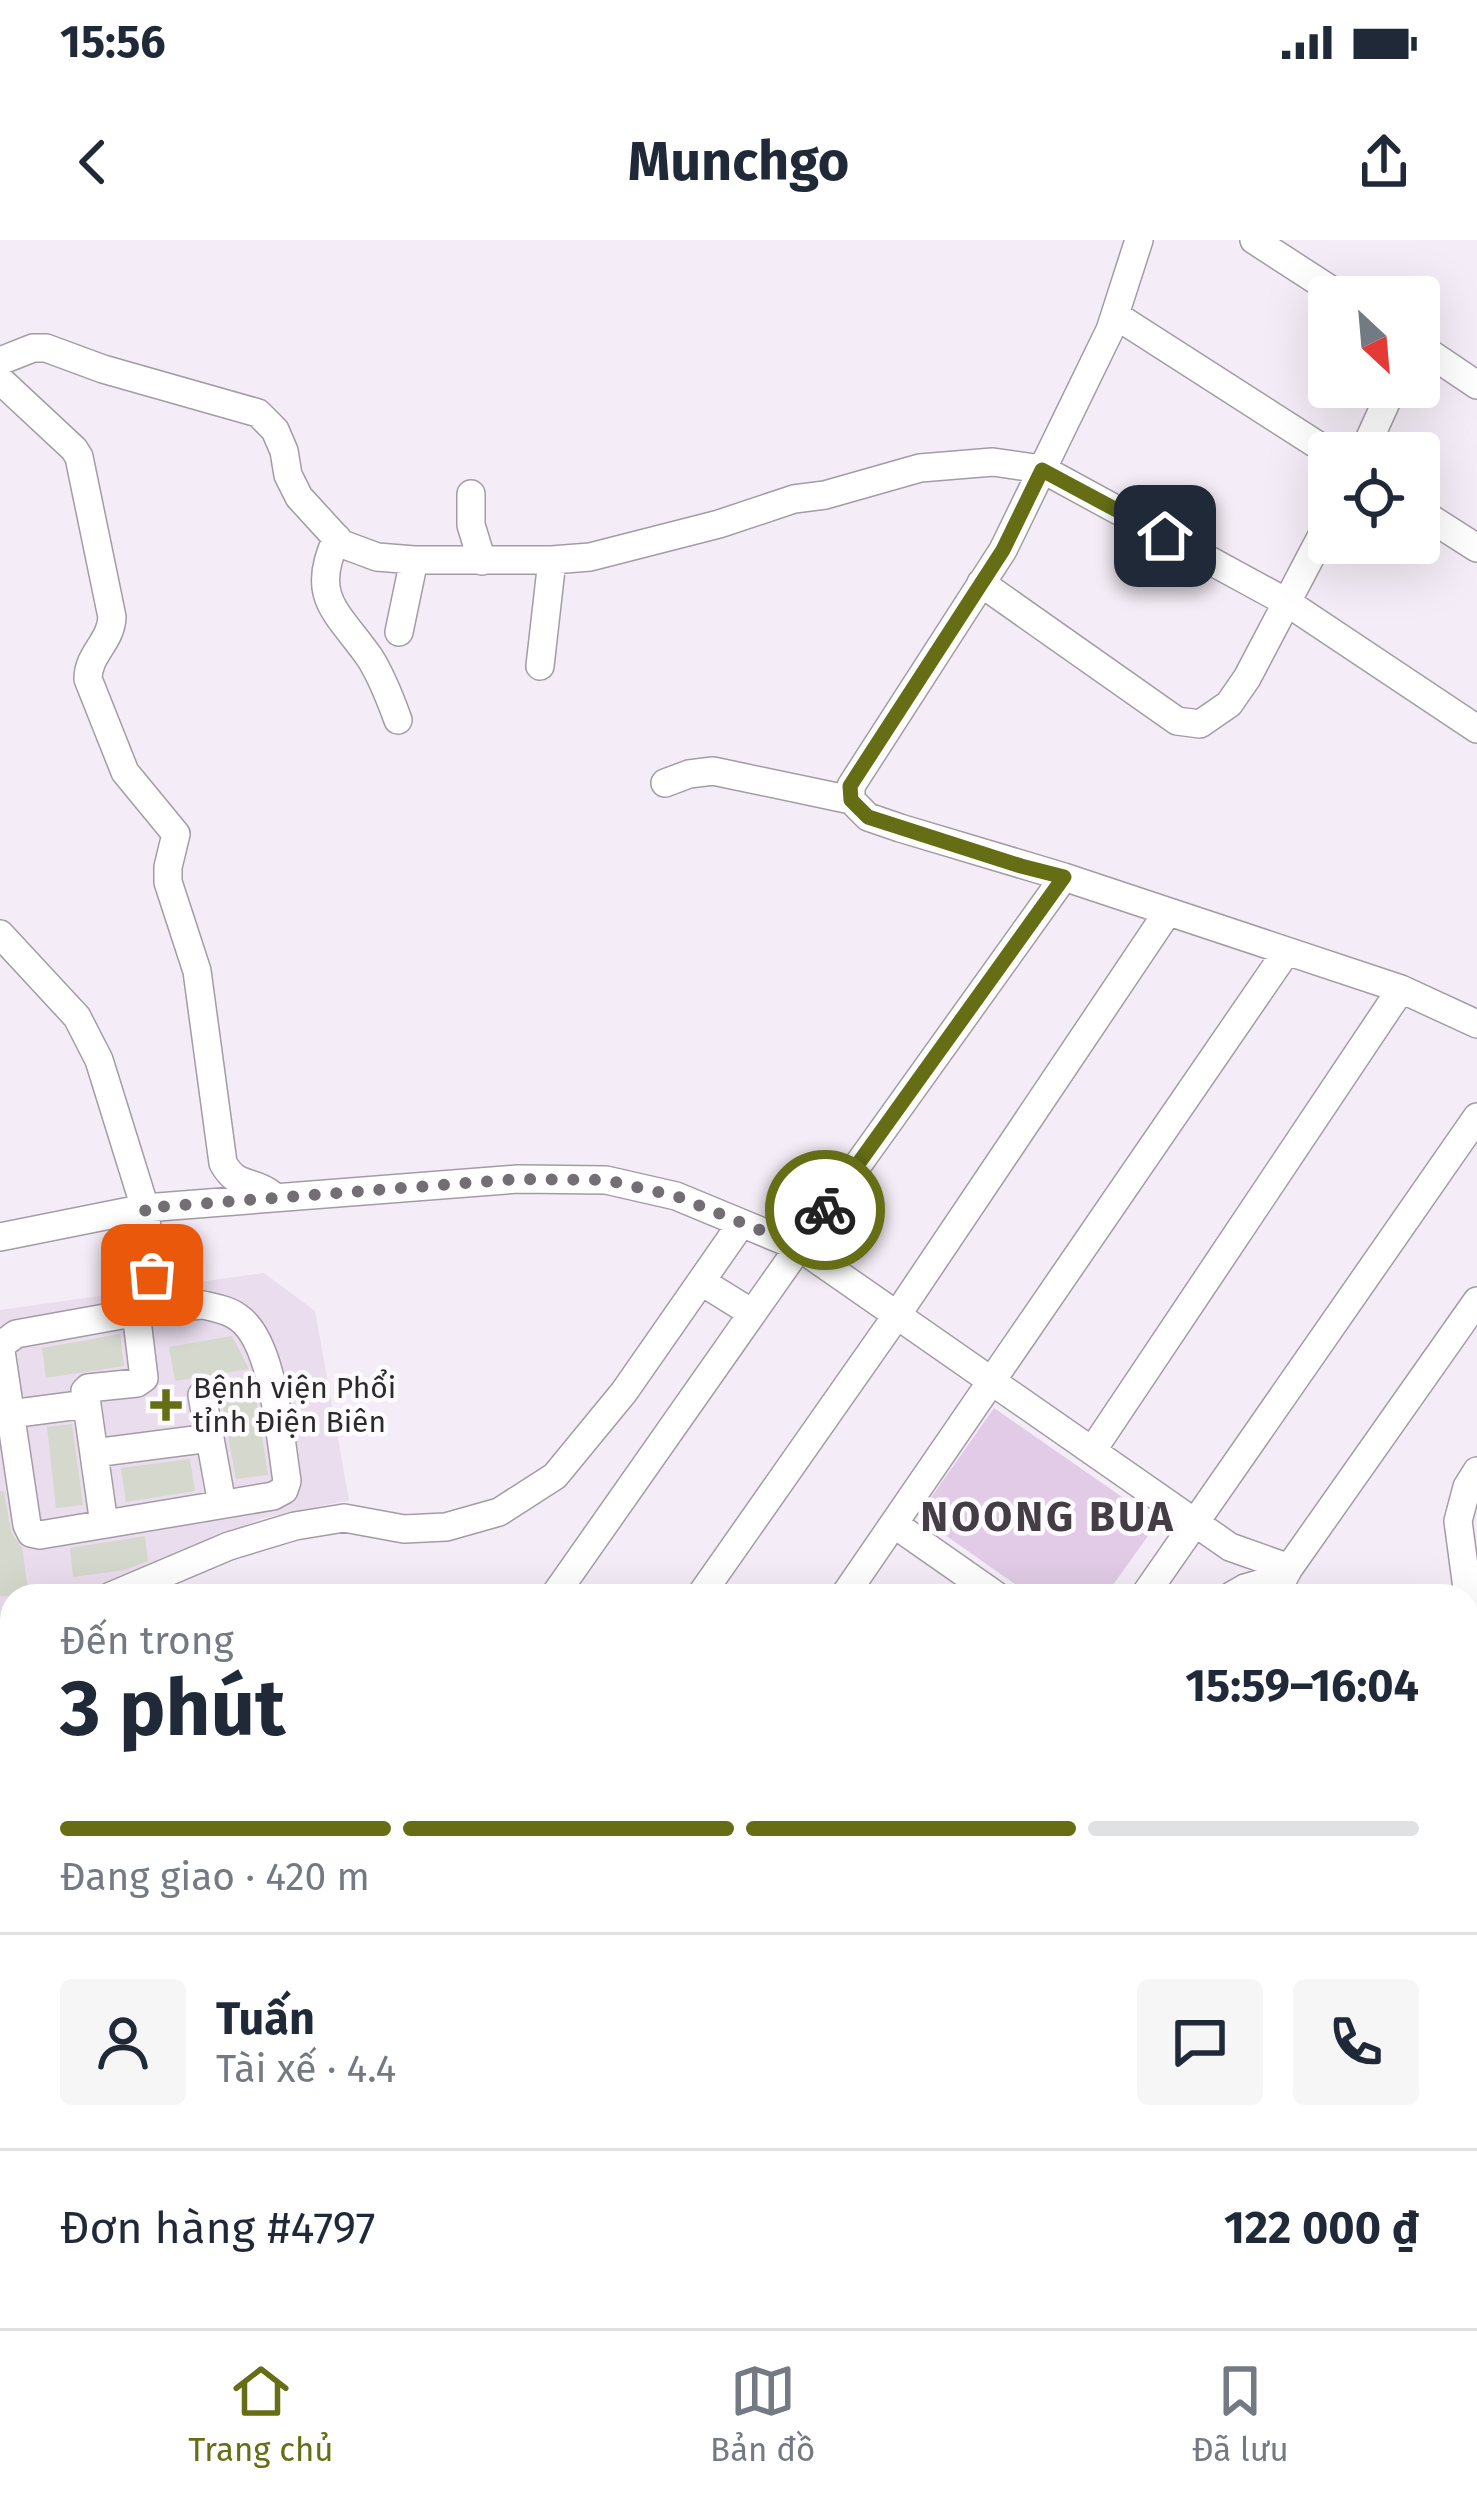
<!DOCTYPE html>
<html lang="vi">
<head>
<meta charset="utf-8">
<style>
  body { margin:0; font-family:"Fira Sans",sans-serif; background:#f6f6f7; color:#1f2937; height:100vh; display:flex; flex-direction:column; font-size:45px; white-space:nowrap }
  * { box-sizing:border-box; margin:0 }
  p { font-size:39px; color:#747a83 }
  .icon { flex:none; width:66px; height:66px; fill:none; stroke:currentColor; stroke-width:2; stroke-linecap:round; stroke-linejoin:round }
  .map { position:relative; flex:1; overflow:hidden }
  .sheet { position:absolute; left:0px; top:1344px; width:1479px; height:744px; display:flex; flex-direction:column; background:#fff; border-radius:36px 36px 0 0; box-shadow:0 12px 48px #0002 }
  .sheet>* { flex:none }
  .needle { width:78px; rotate:154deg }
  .tools { position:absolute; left:1308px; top:36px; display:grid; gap:24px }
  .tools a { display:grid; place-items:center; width:132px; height:132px; border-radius:12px; background:#fff; box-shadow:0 12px 48px #0002; font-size:60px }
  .pin { position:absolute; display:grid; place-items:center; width:102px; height:102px; color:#fff; margin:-51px; border-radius:24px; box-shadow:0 6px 18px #0006 }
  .courier { position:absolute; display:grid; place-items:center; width:120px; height:120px; margin:-60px; border:9px solid #656e15; border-radius:50%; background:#fff; color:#222; box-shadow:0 3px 15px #0007 }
  .summary em { font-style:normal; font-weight:700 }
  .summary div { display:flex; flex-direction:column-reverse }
  .summary { display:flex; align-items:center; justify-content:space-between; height:204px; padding:0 60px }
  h1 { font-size:78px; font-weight:700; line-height:90px }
  .bar { display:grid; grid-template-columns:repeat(4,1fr); gap:18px 12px; align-content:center; height:144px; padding:0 60px }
  .bar i { height:15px; border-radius:9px; background:#e0e1e3 }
  .bar .selected { background:#656e15 }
  .bar p { grid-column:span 4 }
  .line { display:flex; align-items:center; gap:30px; padding:0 60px; border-top:3px solid #e0e1e3 }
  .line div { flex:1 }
  .round { display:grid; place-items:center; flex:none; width:126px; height:126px; border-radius:12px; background:#f6f6f7 }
  .status { display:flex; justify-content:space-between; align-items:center; height:84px; padding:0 60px; background:#fff; direction:ltr }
  .status svg { height:33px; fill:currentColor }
  header { display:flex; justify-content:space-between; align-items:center; height:156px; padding:0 60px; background:#fff; font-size:54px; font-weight:700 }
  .dock { display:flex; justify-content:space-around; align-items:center; height:168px; border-top:3px solid #e0e1e3; background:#fff; font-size:33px; color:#747a83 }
  .dock a { display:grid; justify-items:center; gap:6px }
  .dock .selected { color:#656e15 }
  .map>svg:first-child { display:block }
  .built { fill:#eadded }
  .green { fill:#e1cbe6 }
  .building { fill:#d5d8cc }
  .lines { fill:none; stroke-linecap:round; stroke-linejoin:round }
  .minor-casing { stroke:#a39ca5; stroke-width:30 }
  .minor { stroke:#fff; stroke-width:27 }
  .done { stroke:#736e74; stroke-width:12; stroke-dasharray:0 21.6 }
  .route { stroke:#656e15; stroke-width:15 }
  .poi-dot { fill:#656e15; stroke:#fefbff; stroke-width:4.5 }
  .labels { text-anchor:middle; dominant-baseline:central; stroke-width:9; stroke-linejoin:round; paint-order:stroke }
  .poi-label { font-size:30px; fill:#2d2a2e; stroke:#fefbff; text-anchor:start }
  .district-label { font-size:42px; font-weight:bold; letter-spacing:3px; fill:#443d45; stroke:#fefbff }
</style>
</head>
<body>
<div class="status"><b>15:56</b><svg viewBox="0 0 49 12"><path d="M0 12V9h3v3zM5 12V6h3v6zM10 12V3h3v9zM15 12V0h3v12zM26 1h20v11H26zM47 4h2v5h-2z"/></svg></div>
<header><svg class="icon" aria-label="back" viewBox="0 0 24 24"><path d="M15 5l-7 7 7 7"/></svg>Munchgo<svg class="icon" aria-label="share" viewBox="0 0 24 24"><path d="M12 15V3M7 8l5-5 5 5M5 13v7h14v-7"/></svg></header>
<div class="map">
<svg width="1477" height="2088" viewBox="0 0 1477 2088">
  <rect width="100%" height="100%" fill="#f4ecf6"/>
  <path class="built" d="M 264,1033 L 315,1071 L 349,1260 L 260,1279 L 89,1356 L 12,1356 L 12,1405 L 0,1414 L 0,1070 Z"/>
  <path class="green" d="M 994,1168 L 1158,1282 L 1105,1356 L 1032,1356 L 918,1276 Z"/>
  <path class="building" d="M 120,1094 L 124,1126 L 46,1138 L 42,1108 Z
    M 232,1096 L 249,1129 L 175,1141 L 169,1107 Z
    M 256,1158 L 268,1235 L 236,1239 L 222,1163 Z
    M 72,1184 L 83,1265 L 56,1268 L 47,1187 Z
    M 190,1219 L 195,1251 L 126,1262 L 121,1228 Z
    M 0,1251 L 4,1251 L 11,1292 L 22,1308 L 29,1356 L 0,1356 Z
    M 145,1296 L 148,1321 L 125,1330 L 73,1337 L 70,1308 Z"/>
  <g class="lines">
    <g class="minor-casing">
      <path id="minor" d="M 1139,0 L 1110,90 L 1003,310 L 851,546 L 851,560 L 868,577 L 900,588 L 1064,637 L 1401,749 L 1477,784
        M 1254,0 L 1342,57
        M 1115,75 L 1330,213
        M 1419,106 L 1477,145
        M 0,121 L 33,108 L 46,108 L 103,129 L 258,173 L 275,190 L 284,211 L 288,235 L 299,257 L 342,304 L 377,317 L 414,320 L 552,320 L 590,317 L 719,284 L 794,259 L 825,255 L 920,228 L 993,222 L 1042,229 L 1288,363 L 1477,489
        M 0,140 L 74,209 L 79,217 L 112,377 C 111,402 88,414 88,439 L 125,532 L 176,594 L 168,627 L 168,642 L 197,731 L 223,923 C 237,949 252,939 271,954
        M 1363,213 L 1393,147
        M 471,254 L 471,285 L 482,321
        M 1419,271 L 1477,308
        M 337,298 C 308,358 339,373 370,418 C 382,437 390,458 398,480
        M 981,343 L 1177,481 L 1200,484 L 1229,464 L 1247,438 L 1329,282
        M 399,392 L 414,320
        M 540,426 L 552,320
        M 665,543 L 689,534 L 713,531 L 851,560
        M 0,694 L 77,777 L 99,820 L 145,968 L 155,1069
        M 0,997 L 145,968 L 518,939 L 606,940 L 676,956 L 799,1007 L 1230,1307 L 1289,1328
        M 702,1042 L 752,1073
        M 203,1065 C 216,1068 229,1070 239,1078 C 274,1103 280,1198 287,1241 L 284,1250 L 273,1256 L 40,1295 L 31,1293 L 27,1285 L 1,1111 L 4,1103 L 16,1094 L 155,1069 Z
        M 202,1155 L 222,1264
        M 10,1174 L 87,1164
        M 1092,1211 L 1401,749
        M 94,1213 L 210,1198
        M 1477,1231 L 1467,1247 L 1458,1281 L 1477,1423
        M 104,1284 L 85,1151 L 88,1148 L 137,1143 L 144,1138 L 136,1072
        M 894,1284 L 997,1356
        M 111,1356 L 229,1306 L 295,1286 L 344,1278 L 404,1289 L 446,1287 L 499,1272 L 555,1236 L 624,1152 L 741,984
        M 554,1356 L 799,1007 L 1064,637
        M 700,1356 L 897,1075 L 1167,673
        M 844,1356 L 1286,712
        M 1144,1356 L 1477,877
        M 1231,1356 L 1245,1348 L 1284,1337
        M 1274,1356 L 1289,1328 L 1477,1061
        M 0,1440 L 12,1421
        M 1467,1466 L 1477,1465
        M 1467,1605 L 1477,1604
        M 0,1813 L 12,1821
        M 1467,1946 L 1477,1965
        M 252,2076 L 262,2088
        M 1361,2076 L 1368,2088
        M 340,2088 L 348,2076
        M 627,2088 L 629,2076"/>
    </g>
    <use href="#minor" class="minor"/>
  </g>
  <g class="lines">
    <path class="done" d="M 152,1035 L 145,968 L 518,939 L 606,940 L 676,956 L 799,1006 L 825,970"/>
    <path class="route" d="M 825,970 L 1064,637 L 1021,626 L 868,577 L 851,560 L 850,546 L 1003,310 L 1042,230 L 1165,296"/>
  </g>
  <path class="poi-dot" d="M160 1147h12v12h12v12h-12v12h-12v-12h-12v-12h12z"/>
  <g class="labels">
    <g class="poi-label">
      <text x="193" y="1148">Bệnh viện Phổi<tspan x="193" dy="34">tỉnh Điện Biên</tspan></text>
    </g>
    <g class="district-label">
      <text x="1048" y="1277">NOONG BUA</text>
    </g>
  </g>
</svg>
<div class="tools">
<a><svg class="needle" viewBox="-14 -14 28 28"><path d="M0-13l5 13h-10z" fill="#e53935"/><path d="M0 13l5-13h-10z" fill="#747a83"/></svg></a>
<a><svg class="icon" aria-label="locate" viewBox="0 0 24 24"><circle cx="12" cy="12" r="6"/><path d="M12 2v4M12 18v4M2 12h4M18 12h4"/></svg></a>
</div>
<div class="pin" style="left:152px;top:1035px;background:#ea580c"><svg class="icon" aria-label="bag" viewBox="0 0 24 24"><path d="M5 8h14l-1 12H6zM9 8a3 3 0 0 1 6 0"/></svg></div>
<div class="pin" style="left:1165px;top:296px;background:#1f2937"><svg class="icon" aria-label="home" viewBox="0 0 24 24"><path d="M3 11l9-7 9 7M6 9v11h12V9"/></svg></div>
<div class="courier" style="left:825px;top:970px"><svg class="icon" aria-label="bike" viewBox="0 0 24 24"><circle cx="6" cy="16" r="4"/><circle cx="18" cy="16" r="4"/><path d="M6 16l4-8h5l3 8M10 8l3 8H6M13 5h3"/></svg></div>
<section class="sheet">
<div class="summary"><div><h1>3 phút</h1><p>Đến trong</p></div><em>15:59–16:04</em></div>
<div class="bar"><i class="selected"></i><i class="selected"></i><i class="selected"></i><i></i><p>Đang giao · 420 m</p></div>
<div class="line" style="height:216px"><a class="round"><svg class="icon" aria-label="person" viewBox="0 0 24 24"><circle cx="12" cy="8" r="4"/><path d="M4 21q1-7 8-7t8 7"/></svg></a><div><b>Tuấn</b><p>Tài xế · 4.4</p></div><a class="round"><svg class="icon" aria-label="chat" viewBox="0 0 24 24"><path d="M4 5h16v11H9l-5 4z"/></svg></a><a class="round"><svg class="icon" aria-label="phone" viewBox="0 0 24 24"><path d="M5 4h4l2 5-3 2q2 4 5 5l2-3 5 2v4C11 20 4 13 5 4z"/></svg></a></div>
<div class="line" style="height:156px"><div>Đơn hàng #4797</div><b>122 000 ₫</b></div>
</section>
</div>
<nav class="dock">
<a class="selected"><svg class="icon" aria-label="home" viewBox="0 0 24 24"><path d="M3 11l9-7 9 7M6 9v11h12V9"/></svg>Trang chủ</a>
<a><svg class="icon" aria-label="map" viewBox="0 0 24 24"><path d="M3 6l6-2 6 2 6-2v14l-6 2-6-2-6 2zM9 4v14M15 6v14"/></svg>Bản đồ</a>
<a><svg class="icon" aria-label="saved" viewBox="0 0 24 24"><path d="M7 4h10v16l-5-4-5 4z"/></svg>Đã lưu</a>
</nav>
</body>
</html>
